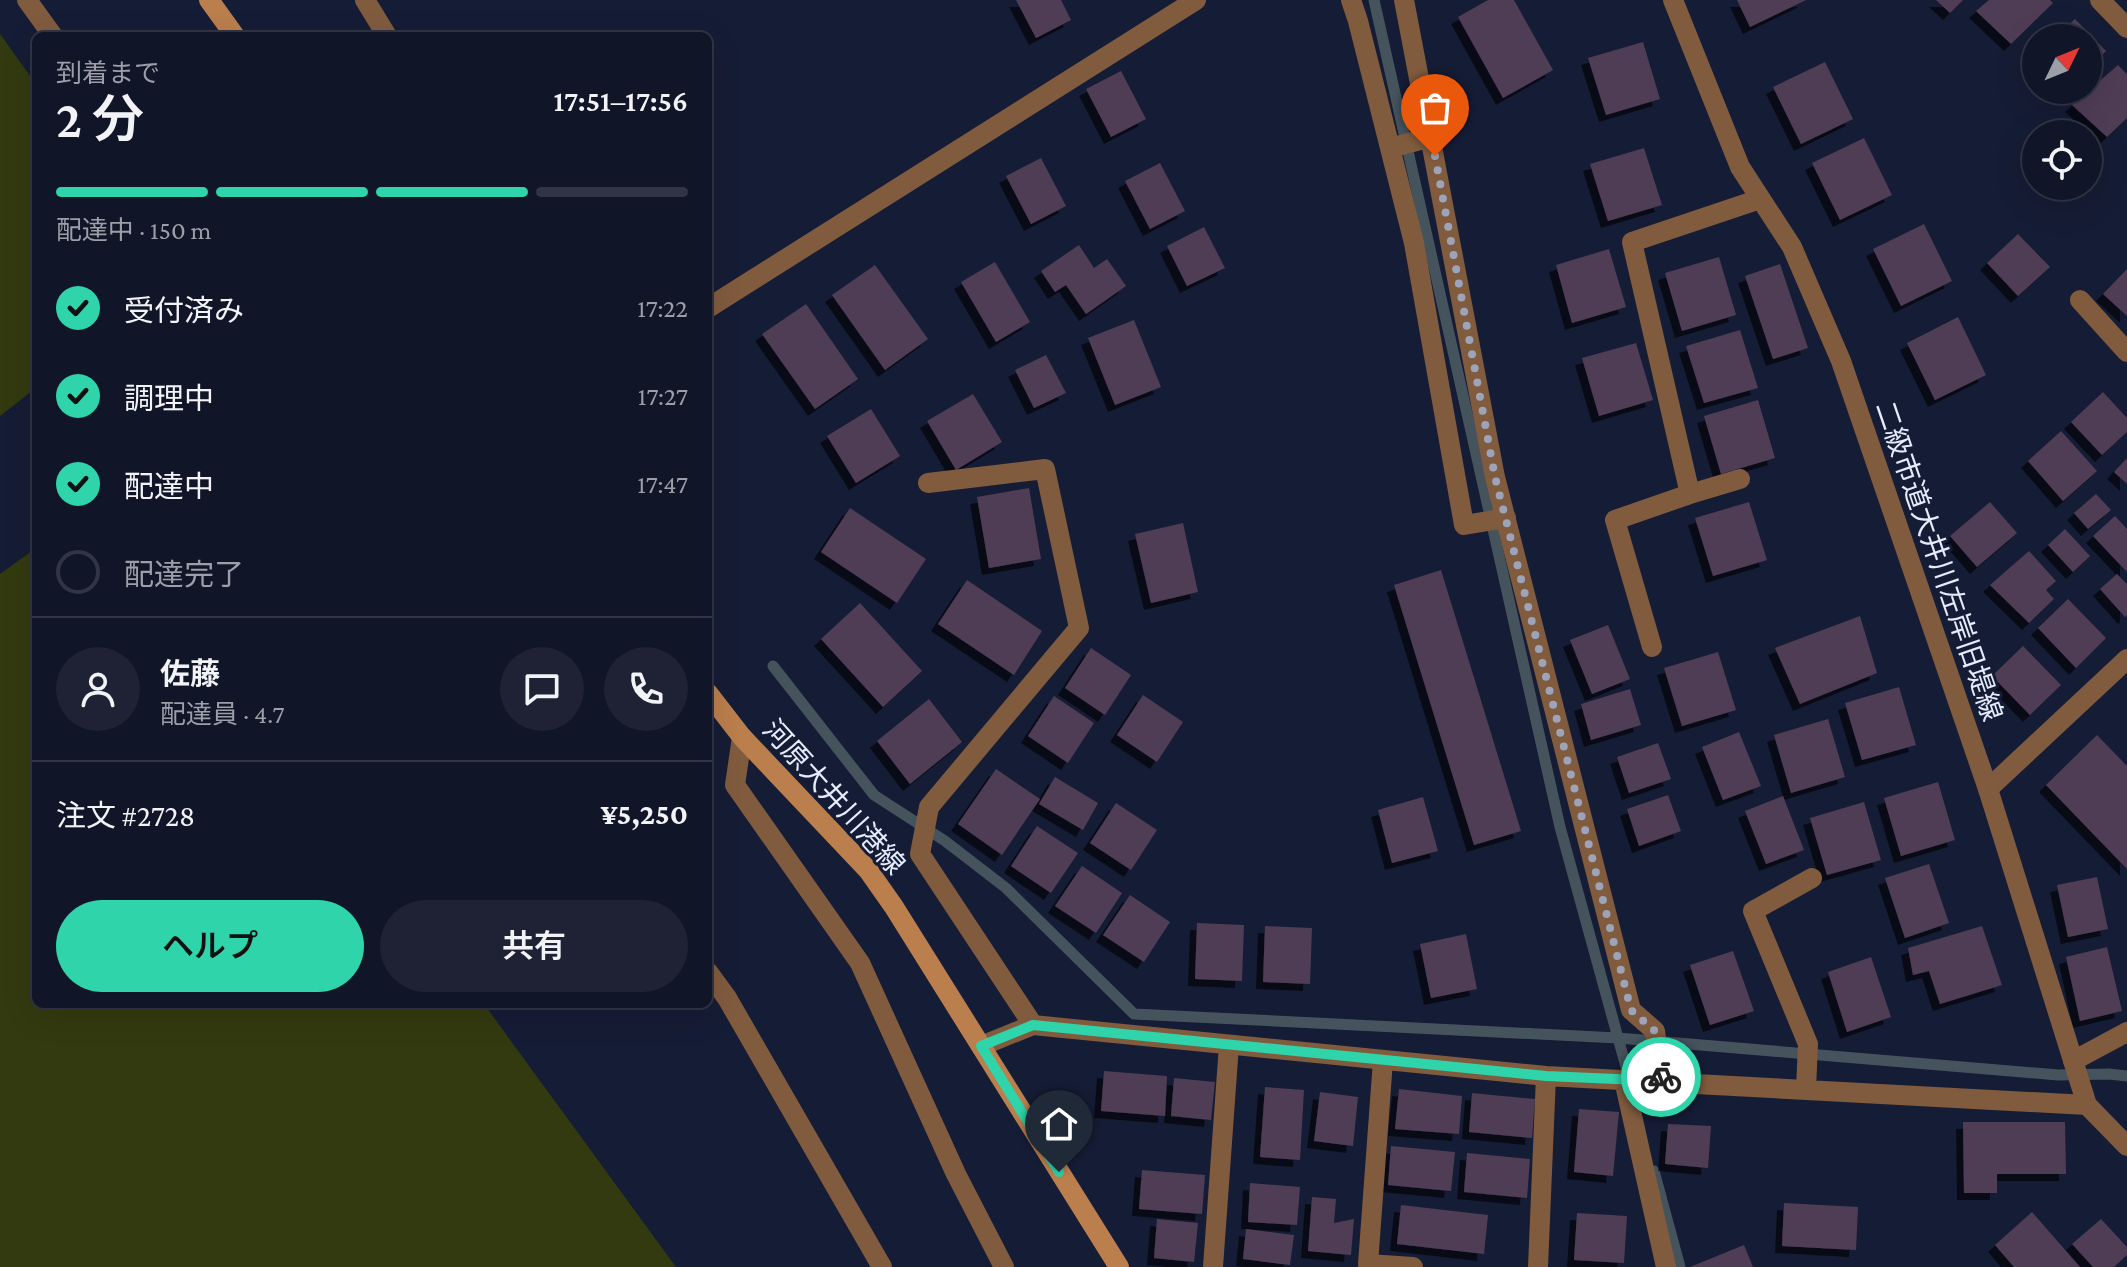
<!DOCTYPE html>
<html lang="ja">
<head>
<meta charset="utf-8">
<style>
  body { margin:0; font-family:"Crimson Pro","Noto Sans JP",serif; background:#1e2234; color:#f1f3f6; height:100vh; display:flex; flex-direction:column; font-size:30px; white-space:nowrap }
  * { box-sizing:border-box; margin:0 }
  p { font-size:26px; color:#9c9fa8 }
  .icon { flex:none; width:44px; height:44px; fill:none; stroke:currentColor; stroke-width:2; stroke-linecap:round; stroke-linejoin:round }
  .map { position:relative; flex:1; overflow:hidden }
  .panel { position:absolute; left:32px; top:32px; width:680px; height:976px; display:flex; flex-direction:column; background:#101528; border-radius:12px; box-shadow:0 8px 32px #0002,0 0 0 2px #303445 }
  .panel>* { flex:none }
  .needle { width:52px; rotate:47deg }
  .controls { position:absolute; left:2022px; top:24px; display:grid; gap:16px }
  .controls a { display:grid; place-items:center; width:80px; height:80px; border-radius:50%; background:#101528; box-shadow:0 8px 32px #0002,0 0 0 2px #303445; font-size:40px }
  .pin { position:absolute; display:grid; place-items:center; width:68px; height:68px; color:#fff; margin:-82px -34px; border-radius:50% 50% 50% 0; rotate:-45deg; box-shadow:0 0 8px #0007 }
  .pin .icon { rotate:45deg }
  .courier { position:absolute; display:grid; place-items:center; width:80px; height:80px; margin:-40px; border:6px solid #2fd4aa; border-radius:50%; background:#fff; color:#222; box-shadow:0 2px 10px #0007 }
  .summary em { font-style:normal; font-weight:600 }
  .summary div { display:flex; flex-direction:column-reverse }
  .summary { display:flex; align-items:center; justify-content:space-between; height:136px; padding:0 24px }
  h1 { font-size:52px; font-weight:600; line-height:60px }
  .bar { display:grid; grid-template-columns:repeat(4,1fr); gap:12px 8px; align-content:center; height:96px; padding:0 24px }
  .bar i { height:10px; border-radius:6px; background:#303445 }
  .bar .selected { background:#2fd4aa }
  .bar p { grid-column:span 4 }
  .line { display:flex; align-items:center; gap:20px; padding:0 24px; border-top:2px solid #303445 }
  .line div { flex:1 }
  .round { display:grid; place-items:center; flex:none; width:84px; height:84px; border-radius:42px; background:#1e2234 }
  ol { padding:0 24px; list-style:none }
  li { display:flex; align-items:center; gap:24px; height:88px }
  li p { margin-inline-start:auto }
  li .icon { padding:8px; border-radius:50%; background:#2fd4aa; color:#111; stroke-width:4 }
  li:last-child { color:#9c9fa8 }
  li i { width:44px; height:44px; border:4px solid #303445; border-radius:50% }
  .primary-button { display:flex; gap:16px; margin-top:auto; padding:16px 24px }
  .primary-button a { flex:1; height:92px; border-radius:48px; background:#2fd4aa; color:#111; font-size:32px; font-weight:600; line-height:92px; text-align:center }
  .primary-button a+a { background:#1e2234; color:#f1f3f6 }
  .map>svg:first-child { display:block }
  .green { fill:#333a0f }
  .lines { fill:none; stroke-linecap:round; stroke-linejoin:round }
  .stream { stroke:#45535d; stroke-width:11 }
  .building { fill:#503c55; filter:url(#shadow) }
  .minor { stroke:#815b3e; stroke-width:20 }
  .tertiary { stroke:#815b3e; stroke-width:20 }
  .secondary { stroke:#bb7e4d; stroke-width:20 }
  .done { stroke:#9da3b8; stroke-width:8; stroke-dasharray:0 14.4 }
  .route { stroke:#2fd4aa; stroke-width:10 }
  .labels { text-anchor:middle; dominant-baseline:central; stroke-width:6; stroke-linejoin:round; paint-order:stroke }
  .street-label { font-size:28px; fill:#e6ecfe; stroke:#151c35 }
</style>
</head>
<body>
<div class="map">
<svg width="2127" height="1267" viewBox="0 0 2127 1267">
  <defs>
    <filter id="shadow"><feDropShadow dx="-7" dy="7" stdDeviation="0" flood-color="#0009"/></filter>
  </defs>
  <rect width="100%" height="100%" fill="#151c35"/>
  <path class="green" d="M 0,34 L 36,84 L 36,388 L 0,416 Z
    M 36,548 L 36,1004 L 484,1004 L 676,1267 L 0,1267 L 0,574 Z"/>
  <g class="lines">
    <path class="stream" d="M 1374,0 L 1560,827 L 1631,1085
      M 773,666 L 874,795 L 945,841 L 1006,888 L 1134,1014 L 1618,1038 L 2058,1075 L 2109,1074 L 2127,1076
      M 1654,1171 L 1680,1267"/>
  </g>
  <path class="building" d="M 1016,0 L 1061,0 L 1071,20 L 1036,38 Z
    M 1488,0 L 1514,0 L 1553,70 L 1503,98 L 1458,17 Z
    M 1737,0 L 1806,0 L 1750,27 Z
    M 1936,0 L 1963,0 L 1950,13 Z
    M 1989,0 L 2050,0 L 2053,3 L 2011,44 L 1976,11 Z
    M 2075,19 L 2106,51 L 2088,69 L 2088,38 L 2054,38 Z
    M 1643,42 L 1660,99 L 1606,115 L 1588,58 Z
    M 1825,62 L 1853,119 L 1801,144 L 1773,87 Z
    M 2118,65 L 2127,74 L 2127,118 L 2107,137 L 2072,105 Z
    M 1121,71 L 1146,119 L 1111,137 L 1086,89 Z
    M 1864,138 L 1892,195 L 1840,220 L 1812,163 Z
    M 1644,148 L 1662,205 L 1608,221 L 1590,164 Z
    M 1041,158 L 1066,206 L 1031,224 L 1006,176 Z
    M 1160,163 L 1185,211 L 1150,229 L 1125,181 Z
    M 1924,224 L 1952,281 L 1901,306 L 1873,249 Z
    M 1204,227 L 1225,268 L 1187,286 L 1167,246 Z
    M 2018,234 L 2050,267 L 2018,296 L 1987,263 Z
    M 1079,245 L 1094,268 L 1107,259 L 1126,286 L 1086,314 L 1066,285 L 1055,292 L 1041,271 Z
    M 1609,249 L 1626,307 L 1572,323 L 1556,265 Z
    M 1719,257 L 1736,315 L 1682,331 L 1665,273 Z
    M 995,262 L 1030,322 L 996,342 L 961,282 Z
    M 1780,264 L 1808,348 L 1773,359 L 1745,276 Z
    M 875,265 L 928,339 L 885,370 L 832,295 Z
    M 2127,269 L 2127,316 L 2103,294 Z
    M 806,304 L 858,379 L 815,409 L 762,334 Z
    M 1958,317 L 1986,375 L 1935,400 L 1907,343 Z
    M 1134,320 L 1161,387 L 1115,405 L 1088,338 Z
    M 1740,330 L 1758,388 L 1704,403 L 1686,346 Z
    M 1636,343 L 1653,400 L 1599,416 L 1582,358 Z
    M 1046,355 L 1066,393 L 1034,408 L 1015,370 Z
    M 2103,392 L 2127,418 L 2127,432 L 2102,455 L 2071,422 Z
    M 973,394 L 1002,442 L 956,470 L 927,421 Z
    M 1758,400 L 1775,458 L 1721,474 L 1704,416 Z
    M 871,409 L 900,456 L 856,483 L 827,436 Z
    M 2061,431 L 2097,471 L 2063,501 L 2028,461 Z
    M 2127,458 L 2127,484 L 2114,472 Z
    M 1029,488 L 1041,559 L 989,568 L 977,497 Z
    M 2096,494 L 2111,510 L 2088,529 L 2074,513 Z
    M 1749,502 L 1767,560 L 1713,576 L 1695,518 Z
    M 1990,502 L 2017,533 L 1977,567 L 1950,536 Z
    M 850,508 L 926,559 L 897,603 L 821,552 Z
    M 2115,516 L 2127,529 L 2127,572 L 2093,536 Z
    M 1183,523 L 1198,592 L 1151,603 L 1135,534 Z
    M 2065,529 L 2090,556 L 2073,572 L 2048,545 Z
    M 2029,551 L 2056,581 L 2046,590 L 2054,599 L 2029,623 L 1990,585 Z
    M 1441,570 L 1521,831 L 1474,845 L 1394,585 Z
    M 2117,574 L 2127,584 L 2127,615 L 2125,617 L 2100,589 Z
    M 967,580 L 1042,631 L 1014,675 L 938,624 Z
    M 2068,599 L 2106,638 L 2076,668 L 2038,628 Z
    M 860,603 L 922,671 L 883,707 L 821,639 Z
    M 1860,616 L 1877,673 L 1800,704 L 1775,648 Z
    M 1608,625 L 1630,679 L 1592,694 L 1570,640 Z
    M 2023,646 L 2061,685 L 2030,715 L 1992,676 Z
    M 1091,648 L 1131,675 L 1105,715 L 1065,688 Z
    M 1718,652 L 1736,710 L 1682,726 L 1664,668 Z
    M 1899,687 L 1916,745 L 1862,760 L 1845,703 Z
    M 1630,689 L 1641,725 L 1591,740 L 1581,704 Z
    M 1143,695 L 1183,722 L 1157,762 L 1117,735 Z
    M 1054,696 L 1094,723 L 1068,763 L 1028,736 Z
    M 929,699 L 962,742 L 910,784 L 877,741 Z
    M 1828,719 L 1845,777 L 1791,793 L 1774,735 Z
    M 1739,732 L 1761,786 L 1723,800 L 1702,747 Z
    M 2097,735 L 2127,766 L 2127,869 L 2046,785 Z
    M 1658,743 L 1671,779 L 1629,793 L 1617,757 Z
    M 996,769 L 1040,799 L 1002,855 L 958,824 Z
    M 1055,777 L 1098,803 L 1083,830 L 1039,804 Z
    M 1938,782 L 1955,840 L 1901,856 L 1884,798 Z
    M 1668,795 L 1681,831 L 1639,846 L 1627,809 Z
    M 1783,796 L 1804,850 L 1766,864 L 1745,811 Z
    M 1423,797 L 1438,851 L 1392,863 L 1378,810 Z
    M 1864,802 L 1881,860 L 1827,875 L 1810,818 Z
    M 1116,803 L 1157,830 L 1131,870 L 1090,843 Z
    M 1037,826 L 1078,853 L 1051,893 L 1011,866 Z
    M 1929,864 L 1949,923 L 1905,938 L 1885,878 Z
    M 1082,866 L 1122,893 L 1096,933 L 1055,906 Z
    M 2097,877 L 2108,929 L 2068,937 L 2057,885 Z
    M 1130,895 L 1170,922 L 1144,962 L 1103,935 Z
    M 1197,923 L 1244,925 L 1242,981 L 1195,979 Z
    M 1265,926 L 1312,928 L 1310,984 L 1263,982 Z
    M 1982,926 L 2002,985 L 1940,1004 L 1929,971 L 1913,975 L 1908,948 Z
    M 1466,934 L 1477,989 L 1431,998 L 1420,944 Z
    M 2107,947 L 2122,1011 L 2080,1021 L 2066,957 Z
    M 1733,951 L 1754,1011 L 1710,1025 L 1690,965 Z
    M 1871,957 L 1891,1017 L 1847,1032 L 1828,972 Z
    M 1104,1071 L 1167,1076 L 1165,1116 L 1101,1111 Z
    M 1174,1078 L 1215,1082 L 1211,1120 L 1171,1116 Z
    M 1265,1087 L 1304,1090 L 1300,1160 L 1260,1157 Z
    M 1399,1089 L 1462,1096 L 1459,1134 L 1395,1129 Z
    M 1320,1092 L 1358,1097 L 1353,1146 L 1314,1141 Z
    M 1472,1093 L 1535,1099 L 1532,1138 L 1469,1132 Z
    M 1579,1109 L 1619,1112 L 1613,1176 L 1574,1172 Z
    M 1963,1122 L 2065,1122 L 2066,1174 L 1997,1174 L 1997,1193 L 1964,1193 Z
    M 1668,1124 L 1711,1126 L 1708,1168 L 1665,1164 Z
    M 1391,1146 L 1455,1152 L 1451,1191 L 1388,1185 Z
    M 1467,1153 L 1530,1159 L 1527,1198 L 1464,1192 Z
    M 1142,1170 L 1205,1175 L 1202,1214 L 1139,1209 Z
    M 1250,1183 L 1300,1187 L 1297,1225 L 1248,1222 Z
    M 1312,1197 L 1336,1199 L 1334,1223 L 1354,1219 L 1351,1255 L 1308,1251 Z
    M 1784,1203 L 1858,1207 L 1856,1250 L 1782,1246 Z
    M 1401,1205 L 1488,1215 L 1484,1254 L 1397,1244 Z
    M 2032,1212 L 2080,1267 L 2014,1267 L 1995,1245 Z
    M 1577,1213 L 1627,1216 L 1624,1263 L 1574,1260 Z
    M 1157,1219 L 1198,1223 L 1194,1262 L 1154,1258 Z
    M 2101,1219 L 2127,1247 L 2127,1255 L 2114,1267 L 2093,1267 L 2072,1244 Z
    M 1246,1229 L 1294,1235 L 1290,1265 L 1243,1259 Z
    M 1744,1245 L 1753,1267 L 1690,1267 Z"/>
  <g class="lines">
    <path class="minor" d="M 27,0 L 53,36
      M 365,0 L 387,36
      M 1351,0 L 1358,21 L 1414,243 L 1464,525 L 1506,518
      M 1404,0 L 1495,477 L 1631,1010 L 1655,1031 L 1662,1081
      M 2100,0 L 2127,28
      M 1390,148 L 1431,137
      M 2080,300 L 2127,352
      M 708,308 L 1196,0
      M 928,483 L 1045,469 L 1079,628 L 929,807 L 920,854 L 1033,1025
      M 1690,494 L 1632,242 L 1760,199
      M 1652,647 L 1615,520 L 1690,494 L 1740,479
      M 742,737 L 735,785 L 860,963 L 956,1174 L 1004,1267
      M 1988,789 L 2127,659
      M 708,972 L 727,998 L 882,1267
      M 981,1046 L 1033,1025 L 1546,1076 L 2087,1105
      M 1383,1060 L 1368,1264 L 1413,1267
      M 2073,1061 L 2127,1032
      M 1624,1080 L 1666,1267
      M 1806,1089 L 1808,1044 L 1753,911 L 1812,878
      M 1213,1267 L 1229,1045
      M 1538,1267 L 1546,1076"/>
    <path class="tertiary" d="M 1673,0 L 1740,167 L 1792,247 L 1841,361 L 1988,789 L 2087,1105 L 2127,1146"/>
    <path class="secondary" d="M 209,0 L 235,36
      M 708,693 L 742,737 L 868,870 L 894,907 L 1119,1267"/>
  </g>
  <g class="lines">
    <path class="done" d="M 1435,156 L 1495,477 L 1631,1010 L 1655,1031 L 1661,1077"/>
    <path class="route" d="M 1059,1172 L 981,1046 L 1033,1025 L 1546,1076 L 1662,1081 L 1661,1077"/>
  </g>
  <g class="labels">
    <g class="street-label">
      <text transform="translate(1939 561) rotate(71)">二級市道大井川左岸旧堤線</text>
      <text transform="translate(834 797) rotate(48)">河原大井川港線</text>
    </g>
  </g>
</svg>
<div class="controls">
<a><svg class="needle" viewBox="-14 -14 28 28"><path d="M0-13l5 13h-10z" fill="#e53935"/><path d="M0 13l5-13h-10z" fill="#9c9fa8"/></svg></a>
<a><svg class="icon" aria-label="locate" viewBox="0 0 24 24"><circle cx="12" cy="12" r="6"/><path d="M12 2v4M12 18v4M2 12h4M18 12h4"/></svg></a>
</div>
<div class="pin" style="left:1435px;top:156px;background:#ea580c"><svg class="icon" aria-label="bag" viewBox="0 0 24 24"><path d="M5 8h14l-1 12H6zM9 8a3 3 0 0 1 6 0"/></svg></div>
<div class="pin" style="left:1059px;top:1172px;background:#1f2937"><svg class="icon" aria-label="home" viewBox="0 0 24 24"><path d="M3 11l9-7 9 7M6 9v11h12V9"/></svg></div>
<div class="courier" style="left:1661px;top:1077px"><svg class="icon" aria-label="bike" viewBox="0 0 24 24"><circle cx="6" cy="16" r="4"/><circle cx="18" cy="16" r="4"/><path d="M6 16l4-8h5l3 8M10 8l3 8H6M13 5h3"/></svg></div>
<section class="panel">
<div class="summary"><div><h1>2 分</h1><p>到着まで</p></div><em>17:51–17:56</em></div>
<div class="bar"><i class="selected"></i><i class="selected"></i><i class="selected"></i><i></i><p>配達中 · 150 m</p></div>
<ol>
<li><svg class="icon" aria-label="check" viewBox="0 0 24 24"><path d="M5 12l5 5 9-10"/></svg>受付済み<p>17:22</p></li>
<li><svg class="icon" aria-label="check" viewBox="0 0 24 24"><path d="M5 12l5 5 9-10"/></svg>調理中<p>17:27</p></li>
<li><svg class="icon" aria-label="check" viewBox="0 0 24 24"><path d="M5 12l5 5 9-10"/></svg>配達中<p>17:47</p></li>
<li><i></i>配達完了</li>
</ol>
<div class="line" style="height:144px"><a class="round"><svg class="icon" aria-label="person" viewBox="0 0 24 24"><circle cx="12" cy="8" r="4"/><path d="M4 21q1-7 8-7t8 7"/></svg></a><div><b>佐藤</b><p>配達員 · 4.7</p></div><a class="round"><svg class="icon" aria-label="chat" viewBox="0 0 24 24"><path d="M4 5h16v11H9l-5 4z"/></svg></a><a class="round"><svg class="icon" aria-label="phone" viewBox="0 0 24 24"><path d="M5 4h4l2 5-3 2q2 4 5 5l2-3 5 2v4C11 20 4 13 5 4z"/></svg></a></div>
<div class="line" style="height:104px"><div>注文 #2728</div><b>¥5,250</b></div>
<div class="primary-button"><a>ヘルプ</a><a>共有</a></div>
</section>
</div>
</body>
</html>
